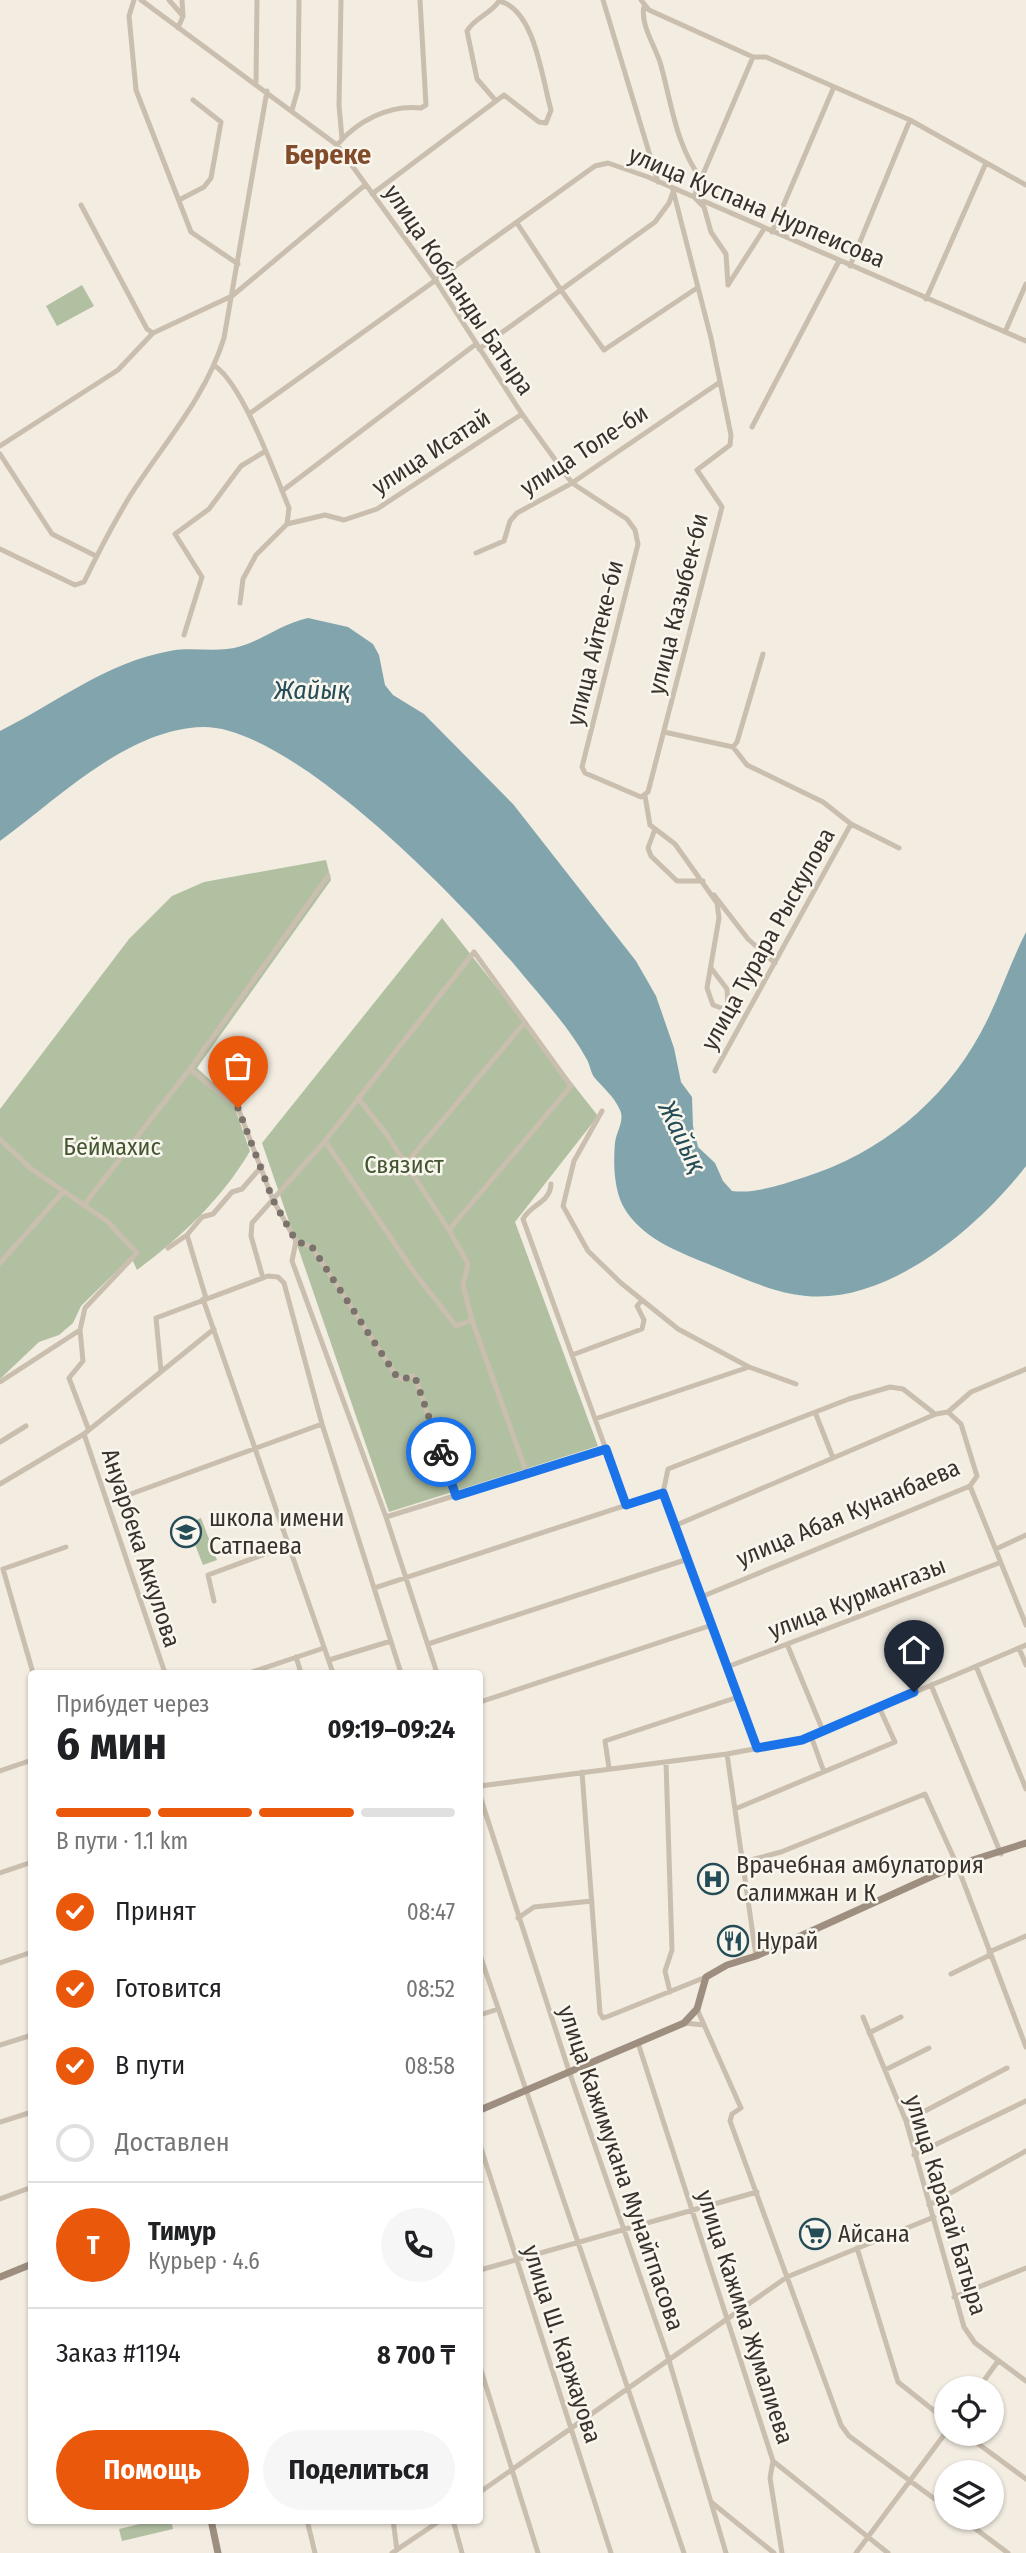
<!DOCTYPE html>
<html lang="ru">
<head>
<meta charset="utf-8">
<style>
  body { margin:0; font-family:"Fira Sans Condensed",sans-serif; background:#f6f6f6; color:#202124; height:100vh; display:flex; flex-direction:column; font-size:26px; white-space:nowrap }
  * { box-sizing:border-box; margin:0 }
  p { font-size:23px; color:#757577 }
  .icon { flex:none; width:38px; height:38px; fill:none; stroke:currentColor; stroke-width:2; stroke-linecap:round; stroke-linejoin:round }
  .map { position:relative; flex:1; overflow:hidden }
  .side { position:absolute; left:28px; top:1670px; width:455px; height:854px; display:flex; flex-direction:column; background:#fff; border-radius:7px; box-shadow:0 2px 5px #0004 }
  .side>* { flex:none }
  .buttons { position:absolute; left:934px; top:2376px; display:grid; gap:14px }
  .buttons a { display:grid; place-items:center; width:70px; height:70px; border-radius:50%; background:#fff; box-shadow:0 2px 5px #0004; font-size:35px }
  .pin { position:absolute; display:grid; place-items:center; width:60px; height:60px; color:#fff; margin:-72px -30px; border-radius:50% 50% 50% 0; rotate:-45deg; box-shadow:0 0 7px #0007 }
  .pin .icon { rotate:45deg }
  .courier { position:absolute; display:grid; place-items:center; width:70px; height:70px; margin:-35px; border:5px solid #1a73e8; border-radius:50%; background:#fff; color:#222; box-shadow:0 2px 9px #0007 }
  .summary em { font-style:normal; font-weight:700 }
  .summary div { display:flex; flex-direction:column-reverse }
  .summary { display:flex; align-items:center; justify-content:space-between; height:119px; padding:0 28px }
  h1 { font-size:46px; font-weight:700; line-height:52px }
  .bar { display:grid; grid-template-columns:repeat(4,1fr); gap:10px 7px; align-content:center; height:84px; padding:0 28px }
  .bar i { height:9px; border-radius:5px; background:#e0e0e0 }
  .bar .on { background:#ea580c }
  .bar p { grid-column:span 4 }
  .line { display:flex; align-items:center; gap:18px; padding:0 28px; border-top:2px solid #e0e0e0 }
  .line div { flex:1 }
  .round { display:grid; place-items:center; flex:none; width:74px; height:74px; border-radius:37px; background:#f6f6f6 }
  ol { padding:0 28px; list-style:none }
  li { display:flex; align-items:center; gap:21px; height:77px }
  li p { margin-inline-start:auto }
  li .icon { padding:7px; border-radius:50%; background:#ea580c; color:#fff; stroke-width:4 }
  li:last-child { color:#757577 }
  li i { width:38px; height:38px; border:4px solid #e0e0e0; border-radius:50% }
  .cta { display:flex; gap:14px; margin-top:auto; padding:14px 28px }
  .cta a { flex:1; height:80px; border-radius:42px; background:#ea580c; color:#fff; font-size:28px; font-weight:700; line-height:80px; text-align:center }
  .cta a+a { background:#f6f6f6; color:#202124 }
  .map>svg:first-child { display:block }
  .green { fill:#b2c0a2 }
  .water { fill:#82a5ad }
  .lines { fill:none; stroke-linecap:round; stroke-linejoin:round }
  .street { stroke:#cabeae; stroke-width:5 }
  .secondary { stroke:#9d8e7f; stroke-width:7 }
  .done { stroke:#7a726b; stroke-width:7; stroke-dasharray:0 12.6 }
  .route { stroke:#1a73e8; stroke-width:9 }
  .labels { text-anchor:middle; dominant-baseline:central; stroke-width:5; stroke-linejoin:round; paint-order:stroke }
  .street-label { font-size:24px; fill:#39312c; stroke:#f9f6ee }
  .park-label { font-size:24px; fill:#435531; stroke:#f9f6ee }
  .poi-label { font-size:24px; fill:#39312c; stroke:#f9f6ee; text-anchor:start }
  .water-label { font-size:26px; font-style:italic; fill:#244d58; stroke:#f9f6ee }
  .quarter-label { font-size:28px; font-weight:bold; fill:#824b2a; stroke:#f9f6ee }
</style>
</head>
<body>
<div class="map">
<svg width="1026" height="2553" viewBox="0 0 1026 2553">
  <rect width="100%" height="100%" fill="#f2ece1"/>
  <path class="green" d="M 82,285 L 94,306 L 57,326 L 46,306 Z
    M 326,860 L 331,880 L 197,1068 L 232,1100 L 250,1151 C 222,1199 181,1237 137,1270 L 131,1257 L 81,1306 L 73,1323 L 59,1335 L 39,1342 L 0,1379 L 0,1109 L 129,939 L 172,896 L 204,882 Z
    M 442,918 L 598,1116 L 515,1222 L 598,1446 L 389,1512 L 262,1143 Z
    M 201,1518 L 217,1560 L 203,1565 L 187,1524 Z
    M 156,2520 L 171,2520 L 173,2529 L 122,2541 L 119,2529 Z"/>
  <path class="water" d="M 308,618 L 348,627 L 373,644 L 379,655 L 385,685 L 393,695 L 424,714 L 513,804 L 636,961 L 656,996 L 674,1048 L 681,1082 L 692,1097 L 693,1126 L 698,1147 L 715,1163 L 723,1181 L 732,1191 C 756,1194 783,1184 805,1177 C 879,1154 943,1102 980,1034 C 998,1002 1009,965 1026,932 L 1026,1166 C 979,1227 889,1304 806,1296 C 773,1293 743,1278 713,1266 C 682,1253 646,1241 626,1211 C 614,1193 613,1165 615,1143 C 616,1132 625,1121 620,1110 C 614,1096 603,1088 594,1077 C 590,1071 590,1064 586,1058 C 569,1027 541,997 518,969 C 462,902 292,726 203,727 C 127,729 59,798 0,841 L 0,731 C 56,703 107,662 170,651 C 191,647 214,652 234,648 C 259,643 280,624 308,618 Z"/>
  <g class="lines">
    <path class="street" d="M 134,0 L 129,16 L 136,90 L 191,232 L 238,264
      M 141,0 L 337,145 L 436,281 L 522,414 L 572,483 L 627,519 L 635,530 L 638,544 L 582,767 L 585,773 L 641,797 L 648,792 L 722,507 L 697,470 L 730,445 L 731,435 L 711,338 L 673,190
      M 169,0 L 183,16
      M 341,0 L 339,105 L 342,139
      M 603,0 L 658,182
      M 641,0 L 649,10 L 753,57 L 766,57 L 910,120 L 1026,185
      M 644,6 C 640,24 654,44 660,62 C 672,104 675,143 701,179 L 694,197 L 704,207 L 711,232 L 726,254 L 728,285
      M 178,28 L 183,16 L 182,0
      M 256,82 L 257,0
      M 496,101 L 477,79 L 467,31 C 474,18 491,14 499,1
      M 292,110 L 298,89 L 299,0
      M 337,145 C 357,121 390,104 421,108 L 426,105 L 420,0
      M 701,179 L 753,57
      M 372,194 L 504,95 L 539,122 L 546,123 L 551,110 C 542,79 535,9 499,1
      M 179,200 L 204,187 L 211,178 L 221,122 L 193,100
      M 81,205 L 147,329 L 153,333
      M 517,223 L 561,290 L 604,350 L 697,288
      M 772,232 L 833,89
      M 850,266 L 910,120
      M 728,285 L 764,229
      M 926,299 L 986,163
      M 1005,332 L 1026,284
      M 479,349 L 655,222 L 669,203 L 673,192
      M 215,366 C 243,385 275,474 289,508 L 287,524
      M 249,414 L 595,166 L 608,163 L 648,177 L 1026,341
      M 752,427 L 839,261
      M 0,446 L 118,370 L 153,333 L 232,296 L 365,185
      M 0,454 L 52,534 L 96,556
      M 282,491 L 476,344
      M 0,549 L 75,585 L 84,582 C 98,553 113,524 130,496 C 163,444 205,399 224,338 L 267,91
      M 476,553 L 504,541 L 510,521 L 517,513 L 572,483 L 720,382
      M 240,603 L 243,579 L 256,555 L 287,524 L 325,515 L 344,520 L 377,509 L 522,414
      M 184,635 L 202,577 L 175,534 L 209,509 L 241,466 L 264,452
      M 664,732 L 733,747 L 747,765 L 823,802 L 851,824 L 899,848
      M 733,747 L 737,742 L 763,654
      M 645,796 L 650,825 L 675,844 L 717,903 L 719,918 L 707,988 L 713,1005 L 724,1009 L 728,1005 L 727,989 L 711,968
      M 655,829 L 648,848 L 651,856 L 677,881 L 703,881
      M 714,895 L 748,939 L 775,963
      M 190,1069 L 238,1108 L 273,1200 L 296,1241 L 312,1247 L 397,1377 L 403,1379 L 413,1376 L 416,1380 L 456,1496
      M 715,1071 L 851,824
      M 602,1111 L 574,1161 L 563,1206 L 588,1251 L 621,1283 L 678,1329 L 749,1367 L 796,1384
      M 0,1139 L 30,1168 L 107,1221 L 137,1253 L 85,1308 L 80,1330 L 0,1382
      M 325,1141 L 414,1272 L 456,1326 L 472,1320 L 463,1285 L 468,1264 L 449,1230
      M 404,1162 L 410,1159 L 525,1022
      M 551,1184 C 550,1203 531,1204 523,1219 L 626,1505
      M 84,1205 L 190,1069 L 328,876
      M 187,1235 L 206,1298
      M 296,1241 L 292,1261 L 386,1517 L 437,1673
      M 168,1248 L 187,1235 L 202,1217 L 213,1214 L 232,1192 L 242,1189 L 262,1166
      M 0,1263 L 63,1192
      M 263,1278 L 251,1236 L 252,1223 L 325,1141 L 474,952 L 571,1086 L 449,1230 L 387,1135 L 358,1098
      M 203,1299 L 333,1673
      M 472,1320 L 527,1474
      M 80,1330 L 83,1361 L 69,1378 L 88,1428
      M 572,1355 L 642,1329 L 644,1320 L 637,1306 L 642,1300
      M 161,1371 L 156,1318 L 268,1276 L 278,1277 L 284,1283 L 322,1424 L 401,1673
      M 815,1412 L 833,1458
      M 948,1412 L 971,1392 L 1026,1369
      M 595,1419 L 749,1367
      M 84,1434 L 165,1673
      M 0,1442 L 26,1426
      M 0,1484 L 84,1434 L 214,1329
      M 970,1486 L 1026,1625
      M 109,1502 L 322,1424
      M 386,1517 L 606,1449
      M 674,1526 L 936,1414 L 948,1412 L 961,1424 L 977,1476 L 970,1486 L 701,1597
      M 996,1549 L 1026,1535
      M 3,1569 L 33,1673
      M 3,1569 L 66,1547
      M 374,1588 L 663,1493
      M 214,1601 L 208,1575 L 289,1545
      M 428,1644 L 685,1560
      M 787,1644 L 823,1731
      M 1019,1648 L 1026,1665
      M 296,1657 L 301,1673
      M 329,1660 L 391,1641
      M 976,1666 L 1026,1789
      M 727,1667 L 999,1563
      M 249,1673 L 324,1648
      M 931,1685 L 1001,1854
      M 480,1702 L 712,1625
      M 811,1736 L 824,1772
      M 757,1748 L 663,1493 L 668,1469 L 849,1399 L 890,1387 L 903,1389 L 935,1414
      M 727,1754 L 756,1956
      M 666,1762 L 672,1950 L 665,1971 L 670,1992
      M 609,1768 L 605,1741 L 738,1697
      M 0,1771 L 32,1760
      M 582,1772 L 600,2013 L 603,2018 L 609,2016 L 706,1977
      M 480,1786 L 727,1754 L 802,1740 L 1026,1645
      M 480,1796 L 569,2071 L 668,2357 L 726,2553
      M 735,1809 L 895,1742 L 879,1707
      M 743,1862 L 781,1852 L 925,1794 L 957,1865 L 1026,2047
      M 0,1873 L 32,1862
      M 518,1918 L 534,1907 L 592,1901
      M 989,1952 L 1026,1936
      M 480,1955 L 684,2553
      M 0,1963 L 32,1952
      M 951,1974 L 990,1955
      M 697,2009 L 741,2108 L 732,2114 L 730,2121 L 841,2425 L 849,2436 L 947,2508
      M 480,2015 L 498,2009
      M 863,2017 L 906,2121 L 964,2327 L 975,2343 L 1026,2381
      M 684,2023 L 704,2025
      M 869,2033 L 901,2017
      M 638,2043 L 773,2461 L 888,2553
      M 0,2045 L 32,2035
      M 885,2070 L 929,2048
      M 906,2121 L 1007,2068
      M 0,2122 L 32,2112
      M 480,2145 L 611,2553
      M 914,2155 L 1026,2101
      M 0,2199 L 32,2187
      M 929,2205 L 1026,2151
      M 857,2248 L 898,2382 L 947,2421
      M 480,2270 L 757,2192
      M 954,2297 L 1026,2268
      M 480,2367 L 538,2553
      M 978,2389 L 998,2361
      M 965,2434 L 1026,2479
      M 773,2461 L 770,2478 L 782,2553
      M 480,2492 L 787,2277 L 934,2217
      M 711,2502 L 774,2553
      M 961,2518 L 1008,2553
      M 307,2520 L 315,2553
      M 393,2520 L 397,2550
      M 453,2520 L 462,2553
      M 392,2553 L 441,2520
      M 856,2553 L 947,2431"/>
    <path class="secondary" d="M 480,2110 L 684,2023 L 697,2009 L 706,1977 L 727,1965 L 756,1956 L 957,1865 L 1026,1843
      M 0,2277 L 32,2264
      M 211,2520 L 218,2553"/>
  </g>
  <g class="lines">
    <path class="done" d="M 238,1108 L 273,1200 L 296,1241 L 312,1247 L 397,1377 L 403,1379 L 413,1376 L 416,1380 L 441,1452"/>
    <path class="route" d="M 441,1452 L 456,1496 L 606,1449 L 626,1505 L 663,1493 L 757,1748 L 802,1740 L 914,1692"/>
  </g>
  <defs>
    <g id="school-ring" transform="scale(1.575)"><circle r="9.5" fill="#f9f6ee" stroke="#244d58" stroke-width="1.5"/><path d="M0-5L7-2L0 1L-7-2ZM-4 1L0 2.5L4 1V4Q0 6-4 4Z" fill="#244d58"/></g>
    <g id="hospital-ring" transform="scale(1.575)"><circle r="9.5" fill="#f9f6ee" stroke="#244d58" stroke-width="1.5"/><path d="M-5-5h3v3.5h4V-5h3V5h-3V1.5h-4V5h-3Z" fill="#244d58"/></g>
    <g id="restaurant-ring" transform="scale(1.575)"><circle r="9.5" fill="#f9f6ee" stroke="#244d58" stroke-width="1.5"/><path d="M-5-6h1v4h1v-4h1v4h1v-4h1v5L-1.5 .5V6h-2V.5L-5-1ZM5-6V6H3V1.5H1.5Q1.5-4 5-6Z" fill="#244d58"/></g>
    <g id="supermarket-ring" transform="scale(1.575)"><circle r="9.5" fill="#f9f6ee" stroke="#244d58" stroke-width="1.5"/><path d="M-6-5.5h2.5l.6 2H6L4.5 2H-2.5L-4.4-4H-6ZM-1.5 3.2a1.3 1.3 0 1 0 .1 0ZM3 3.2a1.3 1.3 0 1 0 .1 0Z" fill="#244d58"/></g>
  </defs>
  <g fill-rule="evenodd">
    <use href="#school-ring" x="186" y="1532"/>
    <use href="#hospital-ring" x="713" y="1879"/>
    <use href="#restaurant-ring" x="733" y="1941"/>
    <use href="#supermarket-ring" x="815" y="2234"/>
  </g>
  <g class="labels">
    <g class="street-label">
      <text transform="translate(757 207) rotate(23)">улица Куспана Нурпеисова</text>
      <text transform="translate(459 290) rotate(56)">улица Кобланды Батыра</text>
      <text transform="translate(584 450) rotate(-33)">улица Толе-би</text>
      <text transform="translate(431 452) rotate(-33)">улица Исатай</text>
      <text transform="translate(678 604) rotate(-76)">улица Казыбек-би</text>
      <text transform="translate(595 643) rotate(-76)">улица Айтеке-би</text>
      <text transform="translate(768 939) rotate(-61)">улица Турара Рыскулова</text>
      <text transform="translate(848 1513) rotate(-23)">улица Абая Кунанбаева</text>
      <text transform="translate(141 1548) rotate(72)">Ануарбека Аккулова</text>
      <text transform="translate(857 1598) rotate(-21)">улица Курмангазы</text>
      <text transform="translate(621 2168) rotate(71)">улица Кажимукана Мунайтпасова</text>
      <text transform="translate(946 2205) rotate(73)">улица Карасай Батыра</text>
      <text transform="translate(745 2317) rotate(72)">улица Кажима Жумалиева</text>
      <text transform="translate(562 2344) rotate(72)">улица Ш. Каржауова</text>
    </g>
    <g class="park-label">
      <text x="112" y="1147">Беймахис</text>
      <text x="404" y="1165">Связист</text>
    </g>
    <g class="poi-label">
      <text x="209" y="1518">школа имени<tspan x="209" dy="28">Сатпаева</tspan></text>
      <text x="736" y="1865">Врачебная амбулатория<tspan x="736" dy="28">Салимжан и К</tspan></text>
      <text x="756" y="1941">Нурай</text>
      <text x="838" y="2234">Айсана</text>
    </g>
    <g class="water-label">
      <text x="312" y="690">Жайық</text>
      <text transform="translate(682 1137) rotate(64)">Жайық</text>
    </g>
    <g class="quarter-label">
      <text x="328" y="154">Береке</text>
    </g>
  </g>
</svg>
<div class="buttons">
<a><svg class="icon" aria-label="locate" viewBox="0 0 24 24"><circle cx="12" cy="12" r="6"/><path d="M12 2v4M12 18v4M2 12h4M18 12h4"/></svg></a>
<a><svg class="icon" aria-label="layers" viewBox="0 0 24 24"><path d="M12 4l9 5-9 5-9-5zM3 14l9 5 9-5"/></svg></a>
</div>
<div class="pin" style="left:238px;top:1108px;background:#ea580c"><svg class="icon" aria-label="bag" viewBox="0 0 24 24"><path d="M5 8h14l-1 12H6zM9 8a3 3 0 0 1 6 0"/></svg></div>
<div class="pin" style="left:914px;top:1692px;background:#1f2937"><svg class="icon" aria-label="home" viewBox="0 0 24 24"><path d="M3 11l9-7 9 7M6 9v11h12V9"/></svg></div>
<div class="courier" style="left:441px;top:1452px"><svg class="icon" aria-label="bike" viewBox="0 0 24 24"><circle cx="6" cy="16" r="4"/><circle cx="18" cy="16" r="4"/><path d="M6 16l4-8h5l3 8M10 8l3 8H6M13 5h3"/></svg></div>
<section class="side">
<div class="summary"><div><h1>6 мин</h1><p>Прибудет через</p></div><em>09:19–09:24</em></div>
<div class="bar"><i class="on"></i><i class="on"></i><i class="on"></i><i></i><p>В пути · 1.1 km</p></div>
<ol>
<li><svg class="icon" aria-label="check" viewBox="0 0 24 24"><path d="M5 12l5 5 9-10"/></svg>Принят<p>08:47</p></li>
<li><svg class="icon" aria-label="check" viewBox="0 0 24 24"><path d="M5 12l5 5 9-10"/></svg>Готовится<p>08:52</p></li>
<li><svg class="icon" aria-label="check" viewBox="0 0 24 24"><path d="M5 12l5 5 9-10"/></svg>В пути<p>08:58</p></li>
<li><i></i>Доставлен</li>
</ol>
<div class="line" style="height:126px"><b class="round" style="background:#ea580c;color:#fff">Т</b><div><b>Тимур</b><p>Курьер · 4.6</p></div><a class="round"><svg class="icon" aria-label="phone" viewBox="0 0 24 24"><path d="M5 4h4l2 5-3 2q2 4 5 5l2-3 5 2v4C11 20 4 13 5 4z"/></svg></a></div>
<div class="line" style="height:91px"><div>Заказ #1194</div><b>8 700 ₸</b></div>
<div class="cta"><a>Помощь</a><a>Поделиться</a></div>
</section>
</div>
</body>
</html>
